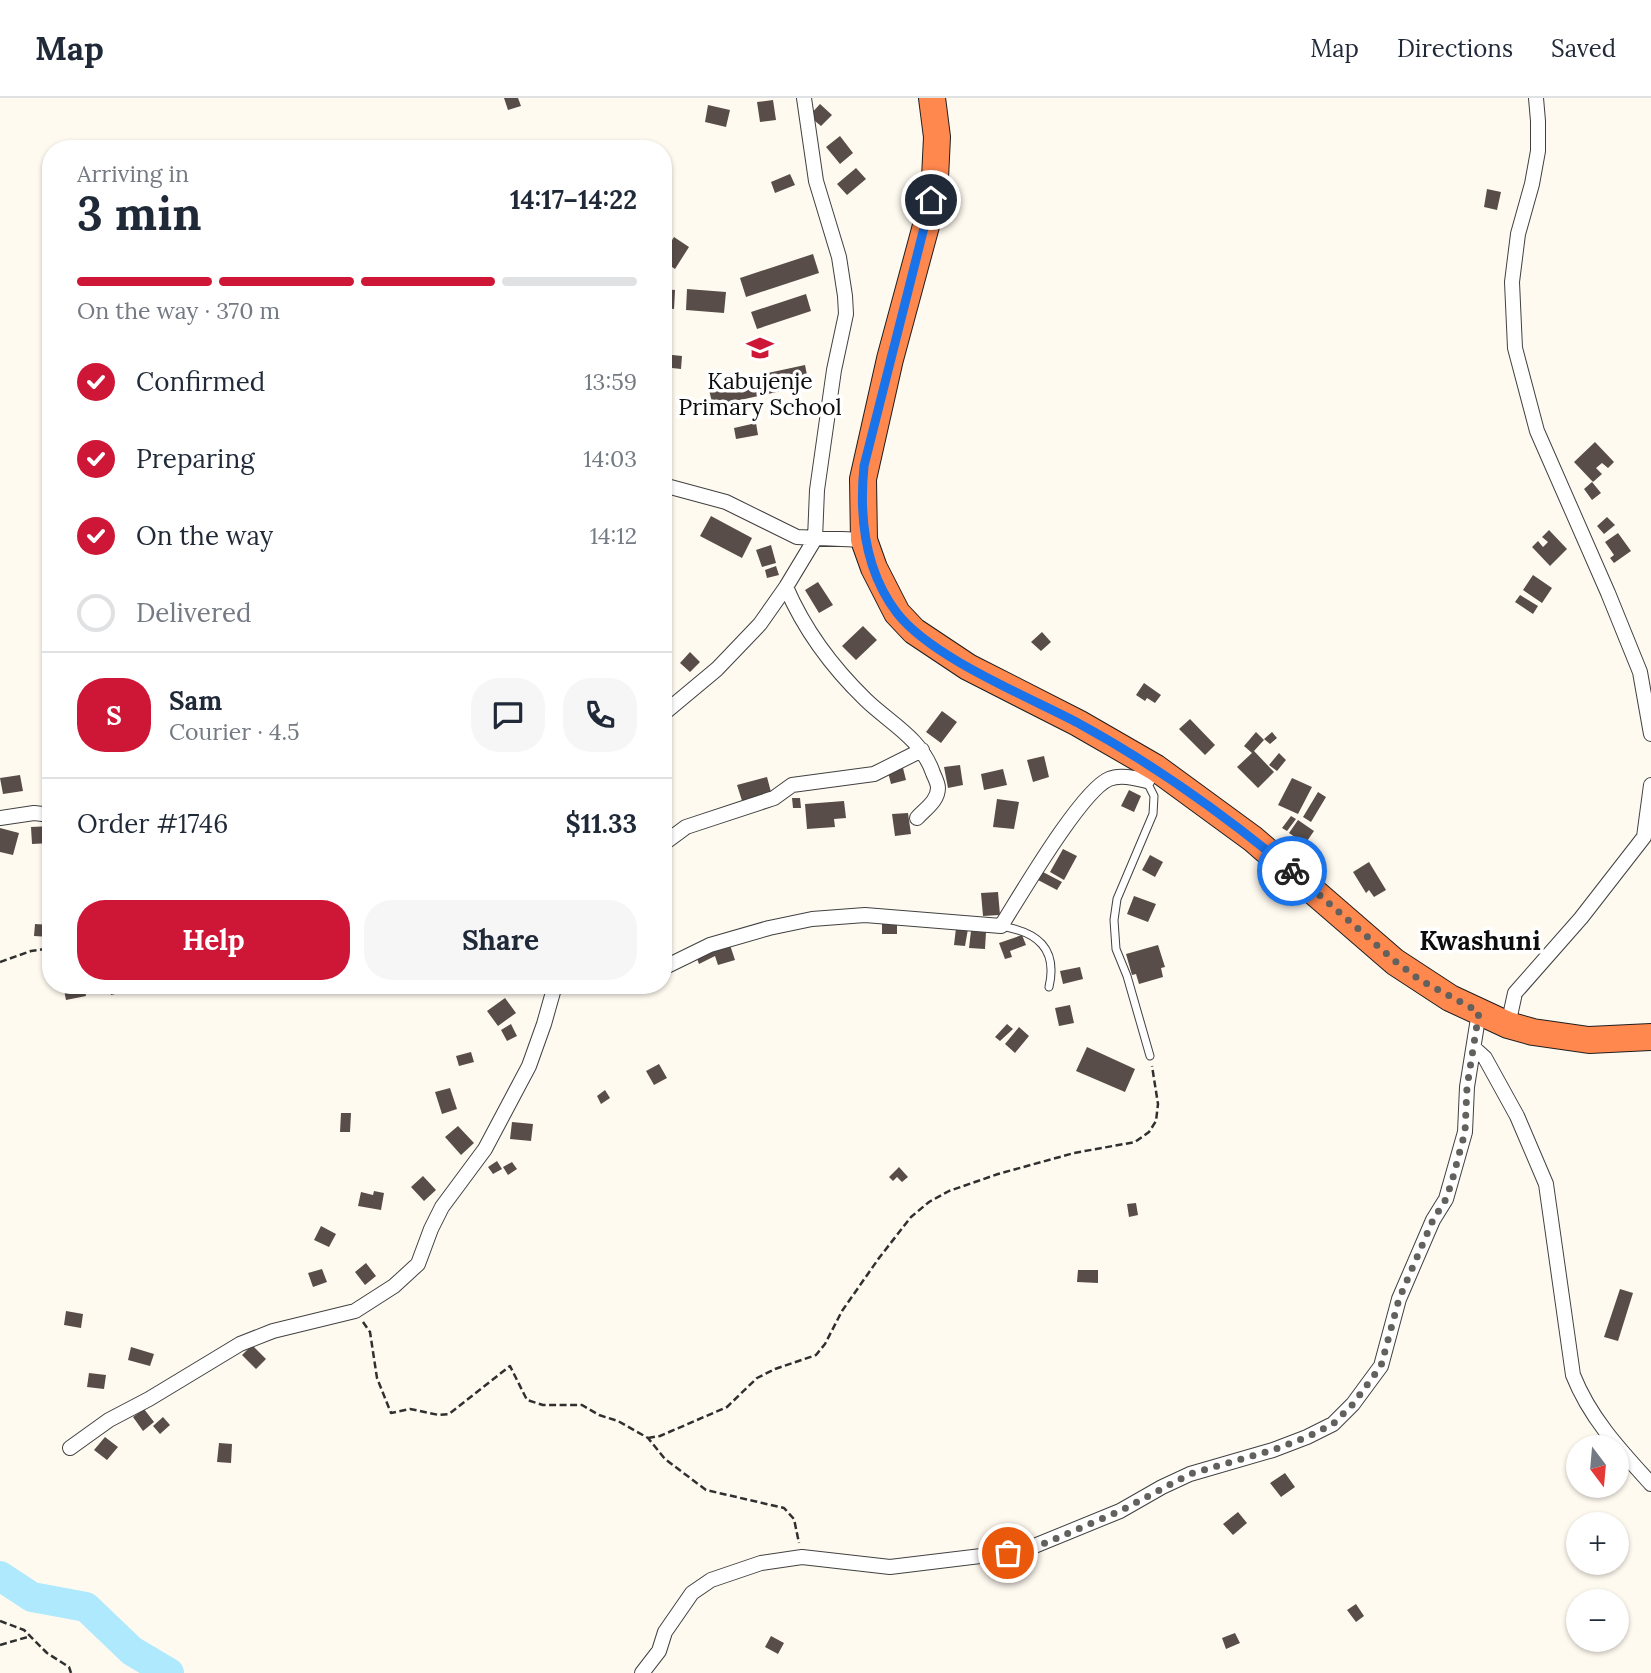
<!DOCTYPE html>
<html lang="en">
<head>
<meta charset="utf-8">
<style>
  body { margin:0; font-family:Lora,serif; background:#f6f6f7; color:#1f2937; height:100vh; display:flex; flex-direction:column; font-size:26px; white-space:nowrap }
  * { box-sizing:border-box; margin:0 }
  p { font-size:23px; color:#747a83 }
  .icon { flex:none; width:38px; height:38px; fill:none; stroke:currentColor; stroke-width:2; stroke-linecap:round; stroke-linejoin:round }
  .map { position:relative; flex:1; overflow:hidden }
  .details { position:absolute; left:42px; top:42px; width:630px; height:854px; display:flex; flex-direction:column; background:#fff; border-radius:28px; box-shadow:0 2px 5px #0004 }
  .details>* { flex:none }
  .needle { width:46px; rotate:164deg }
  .tools { position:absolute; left:1566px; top:1337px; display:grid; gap:14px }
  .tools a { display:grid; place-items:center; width:63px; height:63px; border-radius:50%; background:#fff; box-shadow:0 2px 5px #0004; font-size:35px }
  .pin { position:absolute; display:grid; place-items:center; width:60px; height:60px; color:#fff; margin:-30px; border:4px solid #fff; border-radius:50%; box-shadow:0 2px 7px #0007 }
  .courier { position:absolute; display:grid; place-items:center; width:70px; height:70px; margin:-35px; border:5px solid #1a73e8; border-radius:50%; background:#fff; color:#222; box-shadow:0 2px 9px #0007 }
  .summary em { font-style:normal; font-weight:700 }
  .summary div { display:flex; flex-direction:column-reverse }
  .summary { display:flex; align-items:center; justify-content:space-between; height:119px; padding:0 35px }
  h1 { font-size:46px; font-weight:700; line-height:52px }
  .bar { display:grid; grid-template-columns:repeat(4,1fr); gap:10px 7px; align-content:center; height:84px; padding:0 35px }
  .bar i { height:9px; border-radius:5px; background:#e0e1e3 }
  .bar .selected { background:#ce1737 }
  .bar p { grid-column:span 4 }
  .line { display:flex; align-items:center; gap:18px; padding:0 35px; border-top:2px solid #e0e1e3 }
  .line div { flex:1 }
  .round { display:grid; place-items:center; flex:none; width:74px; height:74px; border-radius:28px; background:#f6f6f7 }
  ol { padding:0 35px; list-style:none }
  li { display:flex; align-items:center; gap:21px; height:77px }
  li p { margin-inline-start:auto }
  li .icon { padding:7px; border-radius:50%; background:#ce1737; color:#fff; stroke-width:4 }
  li:last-child { color:#747a83 }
  li i { width:38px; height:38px; border:4px solid #e0e1e3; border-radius:50% }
  .primary-button { display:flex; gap:14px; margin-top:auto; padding:14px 35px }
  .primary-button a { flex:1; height:80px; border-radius:28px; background:#ce1737; color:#fff; font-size:28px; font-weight:700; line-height:80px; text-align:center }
  .primary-button a+a { background:#f6f6f7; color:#1f2937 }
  header { display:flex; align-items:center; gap:42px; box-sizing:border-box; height:98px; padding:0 35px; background:#fff; border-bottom:2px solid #e0e1e3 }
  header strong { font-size:33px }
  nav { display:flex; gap:38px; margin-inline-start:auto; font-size:24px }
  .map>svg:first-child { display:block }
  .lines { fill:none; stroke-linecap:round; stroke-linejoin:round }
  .river { stroke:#aee9fd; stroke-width:30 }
  .building { fill:#584d49 }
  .lane-casing { stroke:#414141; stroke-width:9 }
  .street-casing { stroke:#414141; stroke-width:16 }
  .highway-casing { stroke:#1f1f1f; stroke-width:28 }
  .path { stroke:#303030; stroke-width:2.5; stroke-dasharray:7 3.5; stroke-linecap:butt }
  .lane { stroke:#fff; stroke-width:7 }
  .street { stroke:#fff; stroke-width:14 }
  .highway { stroke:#ff884e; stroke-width:26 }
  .done { stroke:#62615d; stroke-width:7; stroke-dasharray:0 12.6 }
  .route { stroke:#1a73e8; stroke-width:9 }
  .labels { text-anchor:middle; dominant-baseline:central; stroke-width:7; stroke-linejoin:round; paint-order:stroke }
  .poi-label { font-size:23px; fill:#0e0e0e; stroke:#fff }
  .quarter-label { font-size:26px; font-weight:bold; fill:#0e0e0e; stroke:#fff }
</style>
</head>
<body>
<header>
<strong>Map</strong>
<nav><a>Map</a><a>Directions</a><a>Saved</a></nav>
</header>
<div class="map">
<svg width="1651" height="1575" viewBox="0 0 1651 1575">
  <rect width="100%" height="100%" fill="#fffaf0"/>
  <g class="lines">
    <path class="river" d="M 0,1478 L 32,1499 L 86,1509 L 132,1553 L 169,1575"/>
  </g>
  <path class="building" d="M 504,0 L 518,0 L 521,8 L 508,12 Z
    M 773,2 L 776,22 L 760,24 L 757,4 Z
    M 820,6 L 832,17 L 821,28 L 809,18 Z
    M 708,7 L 730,12 L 726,29 L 705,24 Z
    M 840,38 L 853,55 L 840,66 L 826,49 Z
    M 534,42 L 536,51 L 508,51 L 507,50 Z
    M 619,43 L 624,51 L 604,51 Z
    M 856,70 L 866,81 L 847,97 L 837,86 Z
    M 790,76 L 795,87 L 775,95 L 771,84 Z
    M 1487,91 L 1501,94 L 1497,112 L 1484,109 Z
    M 674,139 L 689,149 L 675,171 L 663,163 L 663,156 Z
    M 813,156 L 819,175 L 746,199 L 740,180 Z
    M 663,191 L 675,192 L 674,211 L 663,210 Z
    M 687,191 L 726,194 L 724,215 L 686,212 Z
    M 806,196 L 811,213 L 757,231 L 751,214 Z
    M 663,256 L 682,258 L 681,271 L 663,269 Z
    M 805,267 L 809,287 L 713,308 L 708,288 Z
    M 756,325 L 758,337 L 736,341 L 734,330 Z
    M 1595,344 L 1614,364 L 1608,370 L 1602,365 L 1596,370 L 1602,376 L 1593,384 L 1574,364 Z
    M 1592,384 L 1601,395 L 1592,402 L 1584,391 Z
    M 711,418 L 752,440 L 742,460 L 700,438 Z
    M 1607,419 L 1615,427 L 1604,436 L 1597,428 Z
    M 1549,432 L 1567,451 L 1550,468 L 1532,449 L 1538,443 L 1543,449 L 1548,444 L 1542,439 Z
    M 1618,435 L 1631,453 L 1614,465 L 1610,460 L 1614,457 L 1605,444 Z
    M 771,447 L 776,465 L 762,469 L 756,452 Z
    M 776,468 L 779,477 L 767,480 L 765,472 Z
    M 1533,477 L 1552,490 L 1542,505 L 1523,492 Z
    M 818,484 L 833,507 L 819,515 L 805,492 Z
    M 1520,497 L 1538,508 L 1533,516 L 1515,504 Z
    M 863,528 L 877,542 L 856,562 L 842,548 Z
    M 1042,534 L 1051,544 L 1041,553 L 1031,544 Z
    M 690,554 L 700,564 L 690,574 L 680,565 Z
    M 1144,585 L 1161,597 L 1155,605 L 1147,600 L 1145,603 L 1136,597 Z
    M 942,613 L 957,624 L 941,645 L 926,634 Z
    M 1190,621 L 1215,647 L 1205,657 L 1179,631 Z
    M 1256,634 L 1264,642 L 1254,653 L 1274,674 L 1258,690 L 1237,669 L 1252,655 L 1244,648 Z
    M 1272,634 L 1277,640 L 1270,646 L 1264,641 Z
    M 1279,655 L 1286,662 L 1277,673 L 1269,667 Z
    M 1044,658 L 1049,679 L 1033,684 L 1027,662 Z
    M 960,667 L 963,687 L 948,690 L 944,669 Z
    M 903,670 L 906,682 L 891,686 L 888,674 Z
    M 1003,671 L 1007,687 L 984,692 L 981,676 Z
    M 20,677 L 23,693 L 3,696 L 0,680 Z
    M 767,679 L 772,698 L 743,706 L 737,687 Z
    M 1292,680 L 1312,689 L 1298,716 L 1278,707 Z
    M 1129,692 L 1141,698 L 1134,714 L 1121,708 Z
    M 1318,694 L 1326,699 L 1311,724 L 1303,719 Z
    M 792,700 L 800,700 L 801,710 L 793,710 Z
    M 997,701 L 1019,704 L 1014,731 L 993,729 Z
    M 844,703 L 846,720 L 834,721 L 835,729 L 807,731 L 805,706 Z
    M 908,715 L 911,736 L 895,738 L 892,716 Z
    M 1291,718 L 1296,721 L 1287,733 L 1282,730 Z
    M 1298,722 L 1314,733 L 1305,746 L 1289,735 Z
    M 51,728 L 51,745 L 32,746 L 31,729 Z
    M 0,730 L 19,735 L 13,757 L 0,754 Z
    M 1063,751 L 1077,758 L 1064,782 L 1050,774 Z
    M 1150,757 L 1163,764 L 1155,779 L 1142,772 Z
    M 1369,764 L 1386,792 L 1374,799 L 1369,792 L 1366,795 L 1353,774 Z
    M 1043,774 L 1062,784 L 1057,792 L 1038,782 Z
    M 998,794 L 1000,817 L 983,818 L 981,795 Z
    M 1134,798 L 1156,806 L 1148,824 L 1127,816 Z
    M 882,821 L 897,821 L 897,836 L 882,836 Z
    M 35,826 L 51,827 L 50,839 L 34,838 Z
    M 956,830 L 968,831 L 965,848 L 954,847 Z
    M 971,833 L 986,834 L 985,851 L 969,850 Z
    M 1022,837 L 1026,847 L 1010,853 L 1012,859 L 1005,861 L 999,845 Z
    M 730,847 L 735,862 L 718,867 L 715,858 L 699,866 L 696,858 Z
    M 1158,847 L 1165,869 L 1161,870 L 1163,879 L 1139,886 L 1136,876 L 1132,877 L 1126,856 Z
    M 1080,869 L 1083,881 L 1063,886 L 1060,873 Z
    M 63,887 L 84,887 L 86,898 L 66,902 Z
    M 109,887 L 121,887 L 123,894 L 111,897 Z
    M 513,887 L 533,887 L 517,895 Z
    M 505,900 L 516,915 L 498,928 L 487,913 Z
    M 1070,907 L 1074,925 L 1059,928 L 1055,910 Z
    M 511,926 L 517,938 L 507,943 L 501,932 Z
    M 1007,926 L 1013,931 L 1000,943 L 995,939 Z
    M 1019,929 L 1029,938 L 1015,955 L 1005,946 Z
    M 1087,949 L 1135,971 L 1125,994 L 1076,973 Z
    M 471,954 L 474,964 L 459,968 L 456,958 Z
    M 659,966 L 667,980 L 654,987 L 646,973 Z
    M 450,990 L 457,1011 L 442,1016 L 435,994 Z
    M 605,992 L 610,1000 L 601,1006 L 597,998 Z
    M 341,1015 L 351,1015 L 350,1034 L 340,1034 Z
    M 512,1024 L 533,1026 L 531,1043 L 510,1041 Z
    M 458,1028 L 474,1045 L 461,1057 L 445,1039 Z
    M 497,1063 L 502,1071 L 493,1076 L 488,1069 Z
    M 512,1064 L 517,1071 L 508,1077 L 503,1069 Z
    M 899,1069 L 908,1079 L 902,1084 L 897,1079 L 893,1083 L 889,1079 Z
    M 423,1078 L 436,1092 L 424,1103 L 411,1089 Z
    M 374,1093 L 384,1095 L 381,1112 L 358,1108 L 361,1094 L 373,1097 Z
    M 1136,1105 L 1138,1117 L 1129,1119 L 1127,1106 Z
    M 321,1128 L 336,1136 L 329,1149 L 314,1142 Z
    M 366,1165 L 376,1178 L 365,1187 L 355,1174 Z
    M 322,1171 L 327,1184 L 313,1189 L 308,1175 Z
    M 1078,1172 L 1098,1172 L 1098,1185 L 1077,1184 Z
    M 1620,1191 L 1633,1195 L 1618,1243 L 1604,1239 Z
    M 66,1213 L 83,1216 L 81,1230 L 64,1227 Z
    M 252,1247 L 266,1261 L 256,1271 L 242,1257 Z
    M 131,1249 L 154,1256 L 150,1268 L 128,1262 Z
    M 89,1275 L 106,1277 L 104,1291 L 87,1289 Z
    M 144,1311 L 154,1324 L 143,1333 L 133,1319 Z
    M 163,1319 L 170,1327 L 160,1336 L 153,1328 Z
    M 105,1339 L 118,1349 L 107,1362 L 94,1352 Z
    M 219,1345 L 232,1346 L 231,1365 L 217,1364 Z
    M 1285,1375 L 1295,1389 L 1281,1399 L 1270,1385 Z
    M 1238,1414 L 1247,1425 L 1233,1437 L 1223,1426 Z
    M 1356,1506 L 1364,1518 L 1356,1524 L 1347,1512 Z
    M 1235,1535 L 1240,1545 L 1226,1551 L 1222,1540 Z
    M 771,1538 L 784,1545 L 778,1556 L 765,1549 Z"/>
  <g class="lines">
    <g class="lane-casing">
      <path id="lane" d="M 1147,684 L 1154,698 L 1153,716 L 1117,801 L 1114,822 L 1116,851 L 1127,878 L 1150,958
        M 1001,828 C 1037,834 1058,850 1049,889"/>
    </g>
    <g class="street-casing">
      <path id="street" d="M 1536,0 L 1538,23 L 1538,53 L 1532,86 L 1518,136 L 1512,184 L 1515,250 L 1537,333 L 1608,495 L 1640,574 L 1651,636
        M 663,387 L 726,404 L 797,439 L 864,442
        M 786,489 C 804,531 833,570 866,602 C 891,626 921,640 933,675 C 935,680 938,685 938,690 C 938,703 925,711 917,720
        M 663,616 L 717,571 L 760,526 L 786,489 L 815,441 L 817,392 L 834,272 L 846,216 L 845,198 L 839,159 L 816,83 L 804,0
        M 0,720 L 34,715 L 51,717
        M 663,746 L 686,729 L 774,700 L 792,687 L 874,676 L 922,652
        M 663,870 L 710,847 L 769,830 L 812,821 L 865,817 L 1001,828 C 1020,798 1081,693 1109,681 C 1120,676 1135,680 1147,683 L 1156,670
        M 569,887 L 593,887
        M 1508,927 L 1515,895 L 1581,820 L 1644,739 L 1651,687
        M 1474,950 L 1485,960 L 1517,1018 L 1546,1086 L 1573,1277 C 1590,1320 1620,1352 1651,1386
        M 70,1350 L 109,1322 L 149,1301 L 240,1246 L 273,1233 L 355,1213 L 394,1188 L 418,1166 L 431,1131 L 442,1109 L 485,1051 L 529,968 L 544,926 L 555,887
        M 642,1575 L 659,1553 L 665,1534 L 692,1495 L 711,1482 L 761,1465 L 802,1459 L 890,1469 L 1022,1453 L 1120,1413 L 1162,1389 L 1190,1376 L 1273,1352 L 1307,1339 L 1333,1326 L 1353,1306 L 1381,1268 L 1399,1201 L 1433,1122 L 1446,1101 L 1465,1034 L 1467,989 L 1479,914"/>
    </g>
    <g class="highway-casing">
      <path id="highway" d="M 932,0 L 937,39 L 935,80 L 927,124 L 890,261 L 863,381 L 864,442 L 874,470 L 897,515 L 914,533 L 968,569 L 1078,625 L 1156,670 L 1253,741 L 1395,864 L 1450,900 L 1508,927 L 1533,934 L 1589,942 L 1651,939"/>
    </g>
    <path class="path" d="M 0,864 L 31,853 L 51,850
      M 363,1224 L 370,1234 L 377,1280 L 391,1315 L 410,1311 L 439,1317 L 449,1316 L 510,1268 L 527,1302 L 543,1307 L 582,1307 L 599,1317 L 618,1323 L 648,1340 L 665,1361 L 706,1392 L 784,1410 L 794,1421 L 799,1445
      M 648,1340 L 660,1338 L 727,1309 L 757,1280 L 775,1271 L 816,1257 L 825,1246 L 842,1213 L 879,1160 L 911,1119 L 929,1104 L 949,1093 L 998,1076 L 1074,1055 L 1135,1044 L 1149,1034 L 1156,1023 L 1158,1006 L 1152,968
      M 0,1523 L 24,1532 L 47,1555 L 69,1569 L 71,1575
      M 0,1547 L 31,1538"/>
    <use href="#lane" class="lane"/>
    <use href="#street" class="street"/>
    <use href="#highway" class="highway"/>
  </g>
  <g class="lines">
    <path class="done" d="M 1008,1455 L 1043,1446 L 1120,1413 L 1190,1376 L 1273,1352 L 1307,1339 L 1333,1326 L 1353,1306 L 1381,1268 L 1399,1201 L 1433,1122 L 1446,1101 L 1452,1083 L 1465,1034 L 1467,989 L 1479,914 L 1420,882 L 1395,863 L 1292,773"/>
    <path class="route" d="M 931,102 L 864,368 C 859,419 865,473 897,515 C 932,560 1027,598 1078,625 C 1155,667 1225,717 1292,773"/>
  </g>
  <defs>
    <g id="school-bare" transform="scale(2.1)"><path d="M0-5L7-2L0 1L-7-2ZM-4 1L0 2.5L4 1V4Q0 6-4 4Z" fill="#ce1737" stroke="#fff" stroke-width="2.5" paint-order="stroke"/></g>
  </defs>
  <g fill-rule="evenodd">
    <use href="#school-bare" x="760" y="250"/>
  </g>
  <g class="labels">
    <g class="poi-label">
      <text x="760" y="282">Kabujenje<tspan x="760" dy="26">Primary School</tspan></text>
    </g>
    <g class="quarter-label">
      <text x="1480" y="842">Kwashuni</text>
    </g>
  </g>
</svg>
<div class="tools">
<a><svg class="needle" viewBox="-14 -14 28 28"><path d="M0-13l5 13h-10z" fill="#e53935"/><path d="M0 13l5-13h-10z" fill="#747a83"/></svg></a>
<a>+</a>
<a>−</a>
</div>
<div class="pin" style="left:1008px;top:1455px;background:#ea580c"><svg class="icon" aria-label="bag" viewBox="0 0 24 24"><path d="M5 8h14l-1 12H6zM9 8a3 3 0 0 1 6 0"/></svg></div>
<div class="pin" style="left:931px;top:102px;background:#1f2937"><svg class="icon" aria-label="home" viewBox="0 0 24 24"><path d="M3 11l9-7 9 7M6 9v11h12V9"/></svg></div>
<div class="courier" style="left:1292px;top:773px"><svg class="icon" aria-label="bike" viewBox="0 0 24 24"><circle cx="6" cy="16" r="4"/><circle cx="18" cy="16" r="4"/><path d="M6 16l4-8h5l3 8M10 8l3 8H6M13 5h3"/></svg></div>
<section class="details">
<div class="summary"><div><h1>3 min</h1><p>Arriving in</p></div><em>14:17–14:22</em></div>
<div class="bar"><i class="selected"></i><i class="selected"></i><i class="selected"></i><i></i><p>On the way · 370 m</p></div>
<ol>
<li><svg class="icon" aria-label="check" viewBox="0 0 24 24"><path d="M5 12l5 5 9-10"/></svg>Confirmed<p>13:59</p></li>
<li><svg class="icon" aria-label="check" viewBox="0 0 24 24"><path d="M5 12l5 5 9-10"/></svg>Preparing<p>14:03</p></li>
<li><svg class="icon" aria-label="check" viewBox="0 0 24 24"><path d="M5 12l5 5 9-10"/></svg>On the way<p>14:12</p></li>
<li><i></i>Delivered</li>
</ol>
<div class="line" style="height:126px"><b class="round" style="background:#ce1737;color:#fff">S</b><div><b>Sam</b><p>Courier · 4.5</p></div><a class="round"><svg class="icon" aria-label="chat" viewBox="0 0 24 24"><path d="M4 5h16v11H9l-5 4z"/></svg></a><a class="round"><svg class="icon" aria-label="phone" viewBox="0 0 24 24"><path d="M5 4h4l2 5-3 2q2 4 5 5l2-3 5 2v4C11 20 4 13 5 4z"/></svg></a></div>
<div class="line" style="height:91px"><div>Order #1746</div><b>$11.33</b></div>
<div class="primary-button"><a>Help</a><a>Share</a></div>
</section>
</div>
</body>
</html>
